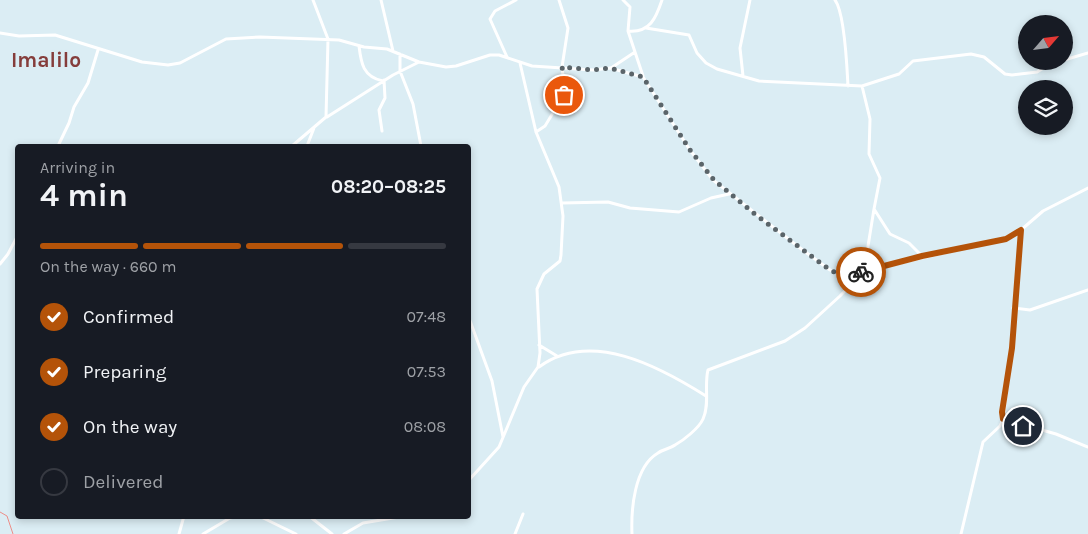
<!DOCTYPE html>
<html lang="en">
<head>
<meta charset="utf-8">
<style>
  body { margin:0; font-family:Karla,sans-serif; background:#20242c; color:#f1f3f6; height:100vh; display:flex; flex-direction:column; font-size:19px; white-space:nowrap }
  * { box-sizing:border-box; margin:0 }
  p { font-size:16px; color:#9ea1a6 }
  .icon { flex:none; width:28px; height:28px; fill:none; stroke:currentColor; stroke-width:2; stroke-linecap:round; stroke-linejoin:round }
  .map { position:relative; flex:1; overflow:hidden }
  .drawer { position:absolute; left:15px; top:144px; width:456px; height:375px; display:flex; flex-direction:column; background:#171b24; border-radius:5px; box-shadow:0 2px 8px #0003 }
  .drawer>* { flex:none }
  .needle { width:32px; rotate:62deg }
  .buttons { position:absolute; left:1018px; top:15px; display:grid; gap:10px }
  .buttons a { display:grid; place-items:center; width:55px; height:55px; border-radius:50%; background:#171b24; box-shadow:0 2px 8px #0003; font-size:25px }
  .pin { position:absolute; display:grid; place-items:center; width:42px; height:42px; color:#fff; margin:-21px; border:2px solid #fff; border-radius:50%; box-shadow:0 1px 5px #0007 }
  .courier { position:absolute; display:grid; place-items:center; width:50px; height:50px; margin:-25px; border:4px solid #b45309; border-radius:50%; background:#fff; color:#222; box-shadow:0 1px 6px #0007 }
  .summary em { font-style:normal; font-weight:700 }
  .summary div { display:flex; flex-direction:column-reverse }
  .summary { display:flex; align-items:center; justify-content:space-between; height:85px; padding:0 25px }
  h1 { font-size:32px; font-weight:700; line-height:38px }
  .bar { display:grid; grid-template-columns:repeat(4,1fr); gap:8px 5px; align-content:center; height:60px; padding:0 25px }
  .bar i { height:6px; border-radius:4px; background:#363941 }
  .bar .selected { background:#b45309 }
  .bar p { grid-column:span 4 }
  ol { padding:0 25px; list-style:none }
  li { display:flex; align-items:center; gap:15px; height:55px }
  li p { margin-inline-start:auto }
  li .icon { padding:5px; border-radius:50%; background:#b45309; color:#fff; stroke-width:4 }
  li:last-child { color:#9ea1a6 }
  li i { width:28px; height:28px; border:2px solid #363941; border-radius:50% }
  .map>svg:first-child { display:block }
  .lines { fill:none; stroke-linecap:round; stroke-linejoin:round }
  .stream { stroke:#ec8e89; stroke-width:1 }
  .street { stroke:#fff; stroke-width:3 }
  .done { stroke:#5b656a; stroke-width:5; stroke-dasharray:0 9 }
  .route { stroke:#b45309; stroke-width:6 }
  .labels { text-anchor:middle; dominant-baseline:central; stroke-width:4.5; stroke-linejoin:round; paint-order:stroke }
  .quarter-label { font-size:21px; font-weight:bold; fill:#853d3b; stroke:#dbedf4 }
</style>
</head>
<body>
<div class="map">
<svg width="1088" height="534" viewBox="0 0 1088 534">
  <rect width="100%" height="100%" fill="#dbedf4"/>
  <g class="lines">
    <path class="stream" d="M 0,512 L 7,516 L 13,534"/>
    <path class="street" d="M 381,0 L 393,51
      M 623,0 L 630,7 L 628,31 L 643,76
      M 835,0 C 845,13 847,68 848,86
      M 646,28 L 689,35 L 697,53 L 706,63 L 717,69 L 759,81 L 862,86 L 899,74 L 913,61 L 971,54 L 984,57 L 1005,74 L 1012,75 L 1037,72 L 1055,61
      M 628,31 C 650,33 656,18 662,0
      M 0,33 L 19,36 L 55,35 L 142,62 L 168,65 L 180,63 L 226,39 L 260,37 L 339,40 L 364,47 L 387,49 L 419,62 L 446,67 L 456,66 L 490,55 L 499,55 L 532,66 L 593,70 L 610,68 L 643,77 L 690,150 L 713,180 L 800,248 L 830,270 L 843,276 L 1005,239 L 1021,230 L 1043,211 L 1088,188
      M 359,46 C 361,63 363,77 383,81
      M 400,54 L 400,71 L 413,104 L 421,146
      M 507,57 L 490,19 L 495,11 L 516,0
      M 1064,60 L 1088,53
      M 611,68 L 635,52
      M 743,76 L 740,48 L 750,0
      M 862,86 L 870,119 L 869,154 L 880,178 L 874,209 L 890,234 L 909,243 L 922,256
      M 327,117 L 393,75 L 419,62
      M 382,131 L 379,110 L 385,98 L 384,80
      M 536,132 L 545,126 L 565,93 L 562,67 L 568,28 L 559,0
      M 58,146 L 69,123 L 74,107 L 88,83 L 98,50
      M 292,146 L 326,117 L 328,39 L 313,0
      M 307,146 L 314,128
      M 562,203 L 608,202 L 630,208 L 679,212 L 711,198 L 729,194
      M 0,264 L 8,254 L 18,235
      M 1013,308 L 1030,310 L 1088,290
      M 469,318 L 492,381 L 503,437
      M 539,345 L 557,356
      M 539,367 C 591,329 660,367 706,396
      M 1003,419 L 1056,434 L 1088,447
      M 469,480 L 499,447 L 524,387 L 538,367 L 540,353 L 537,289 L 544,274 L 560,261 L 561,255 L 563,216 L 559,187 L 536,132 L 520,63
      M 259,516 L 296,534
      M 309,516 L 332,534
      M 179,534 L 184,516
      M 203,534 L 230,518 L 240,516
      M 344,534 L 363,523 L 405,516
      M 515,534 L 523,514
      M 632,534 C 631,510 634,467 658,453 C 663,449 670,449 675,445 C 684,440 699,428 703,419 C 710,405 704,385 708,370 L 785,341 L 805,328 L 840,296 L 864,271 L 874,209
      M 961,534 L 983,442 L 1000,426 L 1003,419 L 1012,348 L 1021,231"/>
  </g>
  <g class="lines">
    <path class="done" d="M 564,95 L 565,84 L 562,67 L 593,70 L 610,68 L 643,77 L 690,150 L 714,180 L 756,215 L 830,270 L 843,276 L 861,272"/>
    <path class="route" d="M 861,272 L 922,256 L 1006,239 L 1021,230 L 1012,348 L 1002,412 L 1003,419 L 1023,426"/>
  </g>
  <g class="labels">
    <g class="quarter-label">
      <text x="46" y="60">Imalilo</text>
    </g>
  </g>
</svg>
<div class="buttons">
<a><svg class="needle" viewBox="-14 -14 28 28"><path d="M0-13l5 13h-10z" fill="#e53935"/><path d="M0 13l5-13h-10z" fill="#9ea1a6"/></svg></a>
<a><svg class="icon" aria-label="layers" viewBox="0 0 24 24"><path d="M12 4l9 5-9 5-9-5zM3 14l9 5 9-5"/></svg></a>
</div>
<div class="pin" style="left:564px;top:95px;background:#ea580c"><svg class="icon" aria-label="bag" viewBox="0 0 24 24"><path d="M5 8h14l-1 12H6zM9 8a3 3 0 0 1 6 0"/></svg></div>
<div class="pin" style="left:1023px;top:426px;background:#1f2937"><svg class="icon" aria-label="home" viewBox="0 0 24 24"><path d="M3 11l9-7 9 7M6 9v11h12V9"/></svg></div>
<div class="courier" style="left:861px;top:272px"><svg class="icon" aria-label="bike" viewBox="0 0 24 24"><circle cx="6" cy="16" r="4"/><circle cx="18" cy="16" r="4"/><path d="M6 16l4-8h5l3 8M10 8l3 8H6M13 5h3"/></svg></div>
<section class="drawer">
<div class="summary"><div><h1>4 min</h1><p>Arriving in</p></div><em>08:20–08:25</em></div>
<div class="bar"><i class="selected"></i><i class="selected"></i><i class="selected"></i><i></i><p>On the way · 660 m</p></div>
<ol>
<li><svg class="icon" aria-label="check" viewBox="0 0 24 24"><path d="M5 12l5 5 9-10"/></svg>Confirmed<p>07:48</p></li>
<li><svg class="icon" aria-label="check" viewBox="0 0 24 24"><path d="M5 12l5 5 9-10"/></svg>Preparing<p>07:53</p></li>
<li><svg class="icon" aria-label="check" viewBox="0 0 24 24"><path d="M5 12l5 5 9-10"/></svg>On the way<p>08:08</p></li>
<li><i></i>Delivered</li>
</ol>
</section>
</div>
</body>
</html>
